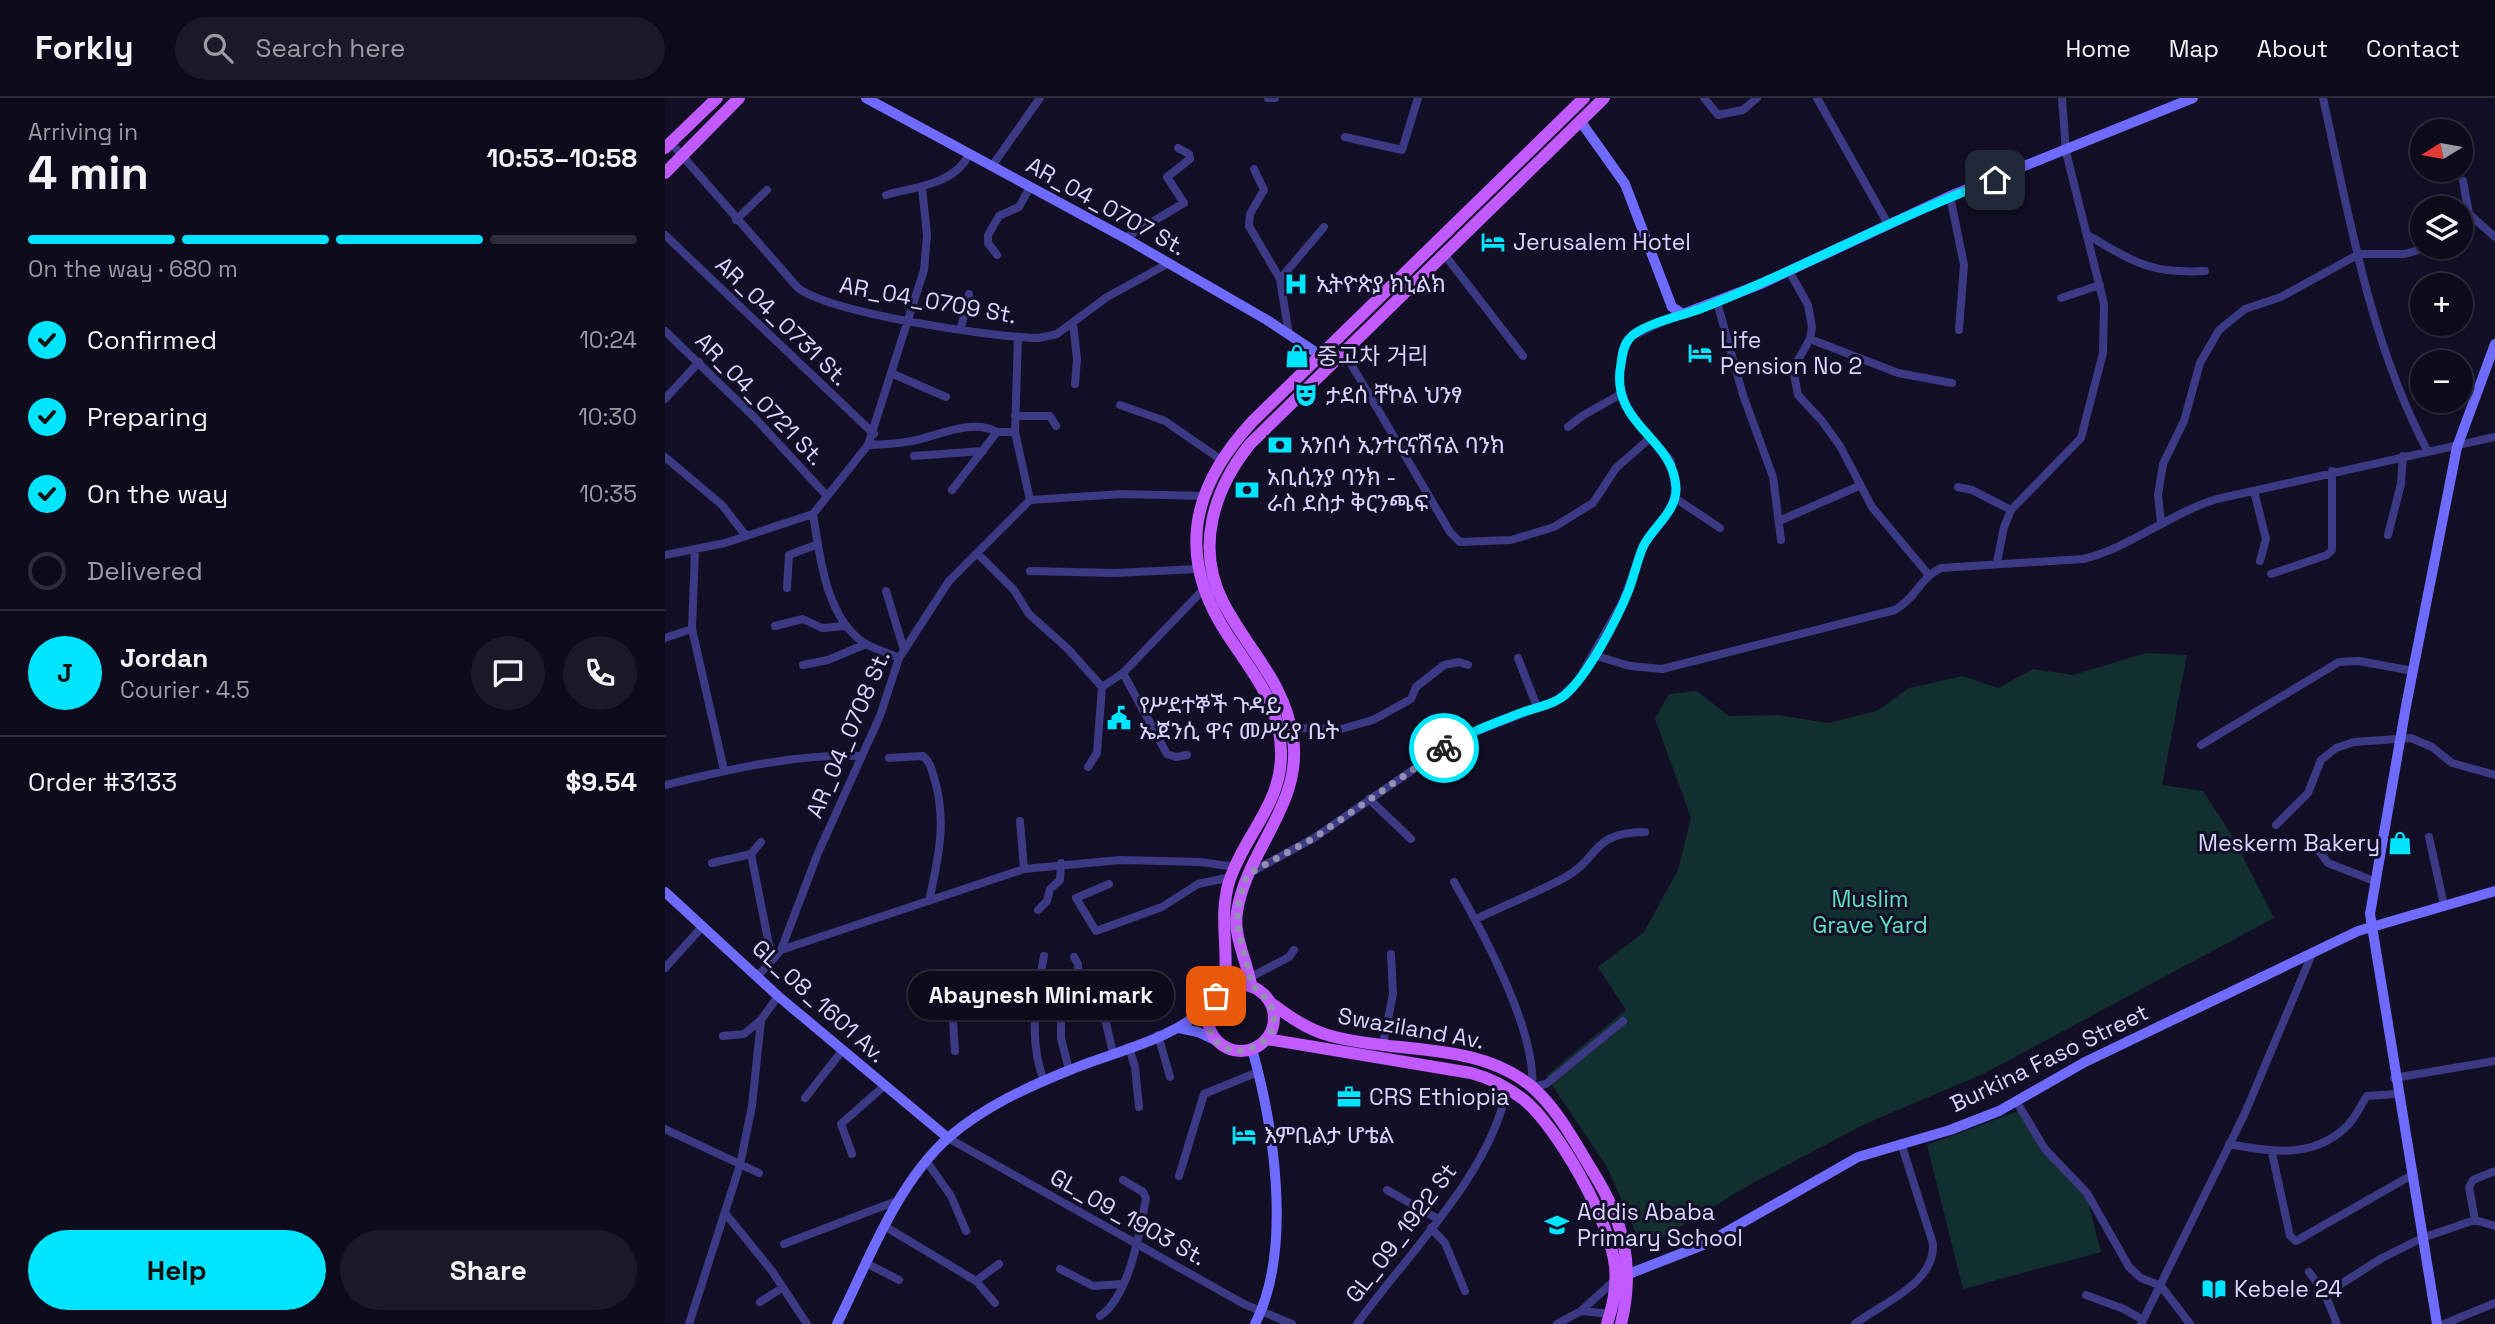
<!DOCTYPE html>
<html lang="en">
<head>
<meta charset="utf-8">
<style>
  body { margin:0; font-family:"Space Grotesk","Noto Sans Ethiopic","Noto Sans KR",sans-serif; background:#1c1929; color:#f1f3f6; height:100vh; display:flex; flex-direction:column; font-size:26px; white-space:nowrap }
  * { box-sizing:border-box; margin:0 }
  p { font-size:23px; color:#9b9ba3 }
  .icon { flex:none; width:38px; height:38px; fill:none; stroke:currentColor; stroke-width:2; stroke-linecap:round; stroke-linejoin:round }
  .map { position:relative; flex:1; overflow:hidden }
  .panel { display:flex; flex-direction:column; background:#0e0b1c; width:665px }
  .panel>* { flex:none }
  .needle { width:46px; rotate:259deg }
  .fabs { position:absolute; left:1745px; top:21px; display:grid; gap:14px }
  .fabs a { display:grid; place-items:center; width:63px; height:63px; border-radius:50%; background:#0e0b1c; box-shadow:0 2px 5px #0004,0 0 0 2px #2e2b3b; font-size:35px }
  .pin { position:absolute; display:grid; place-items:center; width:60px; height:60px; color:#fff; margin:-30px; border-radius:14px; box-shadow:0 4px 10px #0006 }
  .courier { position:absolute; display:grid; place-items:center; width:70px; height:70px; margin:-35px; border:5px solid #00e5ff; border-radius:50%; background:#fff; color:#222; box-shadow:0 2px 9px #0007 }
  .bubble { position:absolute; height:49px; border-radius:24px; background:#0e0b1c; box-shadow:0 2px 5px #0004,0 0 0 2px #2e2b3b; font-size:23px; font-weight:700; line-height:49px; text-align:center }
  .overview em { font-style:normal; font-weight:700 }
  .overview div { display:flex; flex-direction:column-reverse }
  .overview { display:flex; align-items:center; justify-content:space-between; height:119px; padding:0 28px }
  h1 { font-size:46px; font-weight:700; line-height:52px }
  .bar { display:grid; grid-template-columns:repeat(4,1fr); gap:10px 7px; align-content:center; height:84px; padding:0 28px }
  .bar i { height:9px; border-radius:5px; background:#2e2b3b }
  .bar .selected { background:#00e5ff }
  .bar p { grid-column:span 4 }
  .line { display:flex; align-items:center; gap:18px; padding:0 28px; border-top:2px solid #2e2b3b }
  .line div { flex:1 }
  .round { display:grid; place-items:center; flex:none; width:74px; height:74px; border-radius:37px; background:#1c1929 }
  ol { padding:0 28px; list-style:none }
  li { display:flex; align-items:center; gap:21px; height:77px }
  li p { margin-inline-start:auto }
  li .icon { padding:7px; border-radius:50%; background:#00e5ff; color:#111; stroke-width:4 }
  li:last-child { color:#9b9ba3 }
  li i { width:38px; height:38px; border:4px solid #2e2b3b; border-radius:50% }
  .primary-button { display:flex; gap:14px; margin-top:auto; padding:14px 28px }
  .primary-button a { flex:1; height:80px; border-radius:42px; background:#00e5ff; color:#111; font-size:28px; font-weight:700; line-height:80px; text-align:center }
  .primary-button a+a { background:#1c1929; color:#f1f3f6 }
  header { display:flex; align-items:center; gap:42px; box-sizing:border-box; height:98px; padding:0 35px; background:#0e0b1c; border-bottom:2px solid #2e2b3b }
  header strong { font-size:33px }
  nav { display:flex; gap:38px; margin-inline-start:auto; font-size:24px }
  .search { width:490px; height:63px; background:#1c1929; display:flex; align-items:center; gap:18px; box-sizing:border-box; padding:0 24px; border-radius:38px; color:#9b9ba3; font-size:26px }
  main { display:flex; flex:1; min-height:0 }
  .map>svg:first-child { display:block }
  .green { fill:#12302f }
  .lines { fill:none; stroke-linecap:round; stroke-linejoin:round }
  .street { stroke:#3d3a85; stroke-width:8 }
  .secondary { stroke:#6f6bff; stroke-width:10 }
  .primary { stroke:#c25bff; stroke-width:12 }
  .done { stroke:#948fb3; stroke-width:7; stroke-dasharray:0 12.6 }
  .route { stroke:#00e5ff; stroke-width:9 }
  .labels { text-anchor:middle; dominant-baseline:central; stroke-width:6; stroke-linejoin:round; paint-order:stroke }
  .street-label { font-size:23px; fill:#d9d4ff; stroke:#130f26 }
  .poi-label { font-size:23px; fill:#d9d4ff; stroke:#130f26; text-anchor:start }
  .park-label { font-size:23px; fill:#5fe0c0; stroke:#130f26 }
</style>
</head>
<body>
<header>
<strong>Forkly</strong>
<div class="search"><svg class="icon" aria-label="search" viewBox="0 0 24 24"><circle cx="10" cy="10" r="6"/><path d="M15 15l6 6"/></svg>Search here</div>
<nav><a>Home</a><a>Map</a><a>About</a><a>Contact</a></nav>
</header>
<main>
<section class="panel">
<div class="overview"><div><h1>4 min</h1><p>Arriving in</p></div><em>10:53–10:58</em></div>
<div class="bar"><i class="selected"></i><i class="selected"></i><i class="selected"></i><i></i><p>On the way · 680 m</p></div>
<ol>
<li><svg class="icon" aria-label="check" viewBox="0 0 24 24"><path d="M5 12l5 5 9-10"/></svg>Confirmed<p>10:24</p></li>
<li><svg class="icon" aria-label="check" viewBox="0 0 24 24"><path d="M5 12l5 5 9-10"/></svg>Preparing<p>10:30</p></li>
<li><svg class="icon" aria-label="check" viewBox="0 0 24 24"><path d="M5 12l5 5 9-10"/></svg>On the way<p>10:35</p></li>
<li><i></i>Delivered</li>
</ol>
<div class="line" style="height:126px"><b class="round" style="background:#00e5ff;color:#111">J</b><div><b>Jordan</b><p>Courier · 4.5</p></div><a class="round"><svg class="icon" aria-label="chat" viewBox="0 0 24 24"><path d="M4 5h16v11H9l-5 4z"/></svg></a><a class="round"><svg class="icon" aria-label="phone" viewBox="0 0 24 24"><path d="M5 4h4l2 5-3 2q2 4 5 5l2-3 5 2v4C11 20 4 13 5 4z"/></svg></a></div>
<div class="line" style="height:91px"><div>Order #3133</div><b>$9.54</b></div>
<div class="primary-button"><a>Help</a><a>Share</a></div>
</section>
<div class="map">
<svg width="1830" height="1226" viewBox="0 0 1830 1226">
  <rect width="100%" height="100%" fill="#130f26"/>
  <path class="green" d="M 1481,555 L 1522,557 L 1497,687 L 1538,693 L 1568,739 L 1609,820 L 1318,976 L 1200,1026 L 1086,1086 L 978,1151 L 942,1069 L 881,978 L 961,912 L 933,869 L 979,834 L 1013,772 L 1026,720 L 990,621 L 1004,596 L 1032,593 L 1064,618 L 1113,617 L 1163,625 L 1212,613 L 1244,590 L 1298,578 L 1333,590 L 1368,571 L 1408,577 Z
    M 1359,1011 L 1380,1056 L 1421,1096 L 1436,1154 L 1298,1191 L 1262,1047 Z"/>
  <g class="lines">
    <path class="street" d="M 603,0 L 610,0
      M 1039,0 L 1053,17 L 1078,12 L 1092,0
      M 1152,0 L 1223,126
      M 1658,0 C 1684,118 1705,244 1762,352
      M 680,39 L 737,52 L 753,0
      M 6,45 L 133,190 C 169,216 326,239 374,240 L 392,236 L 442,199 L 502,166
      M 327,68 L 375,0
      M 589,71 L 599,92 L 585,116 L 584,128 L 615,181 L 624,237
      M 1798,83 L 1804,116 L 1830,139
      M 221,97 C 248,89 290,87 304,56
      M 1285,98 L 1299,167 L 1294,232
      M 71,122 L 102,92
      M 1796,123 L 1804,116
      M 0,137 L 209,336
      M 1424,138 C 1470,164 1484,176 1540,173
      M 460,140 L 519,105 L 502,79 L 525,61 L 524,56 L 513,50
      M 779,156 L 858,258
      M 332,157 L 323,145 L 323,137 L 334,118 L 354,109 L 365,89
      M 1124,173 L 1143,207 L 1147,229 L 1145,241 L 1128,271 L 1133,297 L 1157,323 L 1175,348 L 1207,409 L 1263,476
      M 615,181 L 659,129
      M 1396,200 L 1435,187
      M 1052,204 L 1078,297 L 1108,379 L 1116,442
      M 408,225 L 412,261 L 410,286
      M 296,230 L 304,196
      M 0,233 L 90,320 L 161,397
      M 353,239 L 350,334 L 365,402
      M 1145,241 L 1233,275 L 1287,285
      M 679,254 L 785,434 L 795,444 L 846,442 L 889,429 L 928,405 L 951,370 L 984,341
      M 228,276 L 281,299
      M 0,301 L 34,264
      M 455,307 L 500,323 L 555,361
      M 350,318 L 385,318 L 391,328
      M 903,329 L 917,318 L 956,296
      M 203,347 C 218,346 233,346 247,343 C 273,338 307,320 332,334
      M 249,358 L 318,353
      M 0,359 L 57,407 L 81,438
      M 1293,389 L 1307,392 L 1346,412
      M 287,392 L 332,334 L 350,334
      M 1589,393 L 1601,441 L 1595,463
      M 1010,400 L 1055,430
      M 148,416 C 155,458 160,518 199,545 C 209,551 223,555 234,560
      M 1114,423 L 1194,388
      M 1496,425 L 1493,397 L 1498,366 L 1519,323 L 1535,265 L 1554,232 L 1580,211 L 1616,199 L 1694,156 L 1740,156 L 1763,149
      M 1723,437 L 1736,386 L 1738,358
      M 30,452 L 27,531 L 59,672
      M 313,456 L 349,492 L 364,516 L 403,551 L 437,589 L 458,575 L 538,492
      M 0,457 L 60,445 L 148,416 L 203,347 L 259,172 L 262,137 L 257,90
      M 1332,464 L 1339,429 L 1346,412 L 1416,340 L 1438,255 L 1439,206 L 1401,54 L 1397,0
      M 365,473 L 450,475 L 533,471
      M 1606,476 L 1662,457 L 1667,452 L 1667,373
      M 122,490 L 124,457 L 153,446
      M 221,493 L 239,552
      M 110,528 L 138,521 L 157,530 L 180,528
      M 0,540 L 27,531
      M 928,557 L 965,568 L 997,571 L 1230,512 C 1250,501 1257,478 1276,470 L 1418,461 C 1465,450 1505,415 1552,401 L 1830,339
      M 853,560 L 872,609
      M 138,567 L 163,562 L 201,546
      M 458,575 L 502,656 L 511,659 L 522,657
      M 626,630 L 676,631 L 708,622 L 746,601 L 751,589 L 779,567 L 794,564 L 803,567
      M 1536,647 L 1674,564 L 1694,563 L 1748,573
      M 224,660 L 258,658 C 266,665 267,673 270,683 C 282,725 273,761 264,803
      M 423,669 L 432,655 L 437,589
      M 0,687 C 65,671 128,656 196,658
      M 704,701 L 746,741
      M 355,723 L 359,771
      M 1611,727 L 1643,695 L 1656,662 L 1671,650 L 1689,644 L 1746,640 L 1767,649 L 1787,665 L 1830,677
      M 1764,739 L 1779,807
      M 1645,741 L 1663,765 L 1709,783
      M 86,756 L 96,744
      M 47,765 L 86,756 L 107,862
      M 583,776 L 649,740 L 794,640 L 891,603 L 913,583 L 958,503 L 978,448 L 1000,420 L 1011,396 L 1006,363 L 966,318 L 956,296 L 954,276 L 960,248 L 966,239 L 1013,216
      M 789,784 C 817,832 872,934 867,989 L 881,986 L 958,923
      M 444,786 L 411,800 L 431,833 L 497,809 L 533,786 L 566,779
      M 373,812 L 382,803 L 385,791 L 395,782 L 396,765
      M 811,821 C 840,807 871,795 899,780 C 937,759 924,735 980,734
      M 116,852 L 359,771 L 455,762 L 535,764 L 571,769
      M 379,858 C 371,902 363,942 379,983
      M 0,870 L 37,829
      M 93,878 L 116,852 L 153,755 L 215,618 L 234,560 L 284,483 L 365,402 L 457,396 L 539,398
      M 584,880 L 624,859 L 629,852
      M 287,909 L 290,953
      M 438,912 L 448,955
      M 277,917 C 318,888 321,875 374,882
      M 493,937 L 505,979
      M 58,938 L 79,936 L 96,922
      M 718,946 L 728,896 L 726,856
      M 464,949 L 470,969 L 474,1009
      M 404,972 L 396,940 L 396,889 L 413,882 L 413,866 L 409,859
      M 1729,980 L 1830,963
      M 140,1000 L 177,953
      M 1351,1003 L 1380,1051 L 1422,1095 L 1464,1169 L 1476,1180 L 1496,1188 L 1525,1226
      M 0,1031 L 94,1075
      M 283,1040 L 579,1206 L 627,1226
      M 1564,1046 C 1605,1054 1646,1061 1680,1030 C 1690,1021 1695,1008 1702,998 L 1732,996
      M 1607,1055 L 1625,1138 L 1631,1143 L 1747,1077
      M 187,1056 L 176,1026 L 219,988
      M 262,1064 L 286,1098 L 301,1133
      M 514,1078 L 539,996 L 593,974
      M 722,1092 L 773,1121
      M 60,1115 L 107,1173 L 142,1226
      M 1810,1122 L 1804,1089 L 1808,1082 L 1830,1073
      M 221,1129 L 311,1183 L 330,1205
      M 766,1130 L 780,1145 L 800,1193
      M 119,1146 L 234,1102
      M 203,1166 L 234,1182
      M 395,1171 L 428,1188 L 457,1186
      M 1644,1174 L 1660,1196 L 1672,1226
      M 311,1183 L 334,1166
      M 1660,1196 L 1717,1160 L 1757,1140 L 1810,1122 L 1830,1128
      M 1421,1197 L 1459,1211 L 1478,1222
      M 95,1204 L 117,1190
      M 916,1213 L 946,1216
      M 435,1218 C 464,1199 475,1134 481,1100 L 478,1094 L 458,1082
      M 24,1226 L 75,1067 L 87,1008 L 96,922 L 113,898
      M 692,1226 C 742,1156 826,1076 842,990
      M 892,1226 L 916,1213 L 951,1181
      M 1190,1226 C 1217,1205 1270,1186 1268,1146 L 1236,1045
      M 1476,1226 L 1580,1015 L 1647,856
      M 1779,1226 L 1830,1205"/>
    <path class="secondary" d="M 201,0 L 460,140 L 602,222 L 667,265
      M 916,24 L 960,86 L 1007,209 L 1018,216 L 1096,186 L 1285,98 L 1528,0
      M 0,794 L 113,898 L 283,1040
      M 514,930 L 533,934 L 552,943
      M 587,951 C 609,1029 628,1152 590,1226
      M 956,1179 L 1038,1147 L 1193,1059 L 1285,1032 L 1334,1013 L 1420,964 L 1693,833 L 1830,793
      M 172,1226 C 203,1164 231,1086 284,1039 C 319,1009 362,989 405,972 C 451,953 508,942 544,907
      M 1772,1226 L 1705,816 L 1741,608 L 1792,349 L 1830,246"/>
    <path class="primary" d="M 0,50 L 52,0
      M 0,75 L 74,0
      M543 920a33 33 0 1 1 66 0a33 33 0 1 1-66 0Z
      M 586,887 C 582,862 568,839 572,814 C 581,753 638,706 628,640 C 619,582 583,553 558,504 C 530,449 549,391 585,346 L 939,0
      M 559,889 C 565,853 553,821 564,784 C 579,737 618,705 616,653 C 615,606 589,577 564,539 C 511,460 525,391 587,324 L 919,0
      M 606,905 C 625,919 643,932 666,938 C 731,956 811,943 866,988 C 893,1011 910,1045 928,1074 C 959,1124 970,1168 956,1226
      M 602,941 L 806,975 C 825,980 842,989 858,1001 C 893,1029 945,1123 950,1168 C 952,1187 948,1208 942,1226"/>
  </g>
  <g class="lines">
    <path class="done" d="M 551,898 C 544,908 541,917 544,929 C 560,984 651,932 586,887 C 578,838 562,827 583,776 L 649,740 L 779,650"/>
    <path class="route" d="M 779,650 C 805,633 833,624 861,613 C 874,609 889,606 900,597 C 923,577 951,523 963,494 C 969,479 972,463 978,449 C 987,429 1012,414 1011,390 C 1009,339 944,327 956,266 C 957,258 958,248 964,241 C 974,227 1019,217 1035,211 C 1135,172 1229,119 1330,82"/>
  </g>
  <defs>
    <g id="hotel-bare" transform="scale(1.89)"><path d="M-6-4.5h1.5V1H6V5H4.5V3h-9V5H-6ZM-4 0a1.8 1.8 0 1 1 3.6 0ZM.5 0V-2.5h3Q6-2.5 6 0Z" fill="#00e5ff" stroke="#130f26" stroke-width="2.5" paint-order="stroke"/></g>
    <g id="hospital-bare" transform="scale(1.89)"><path d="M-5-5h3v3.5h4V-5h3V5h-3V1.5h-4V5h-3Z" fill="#00e5ff" stroke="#130f26" stroke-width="2.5" paint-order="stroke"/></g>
    <g id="shop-bare" transform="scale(1.89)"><path d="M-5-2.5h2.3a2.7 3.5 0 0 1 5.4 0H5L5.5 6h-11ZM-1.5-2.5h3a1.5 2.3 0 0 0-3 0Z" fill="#00e5ff" stroke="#130f26" stroke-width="2.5" paint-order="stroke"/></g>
    <g id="theatre-bare" transform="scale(1.89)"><path d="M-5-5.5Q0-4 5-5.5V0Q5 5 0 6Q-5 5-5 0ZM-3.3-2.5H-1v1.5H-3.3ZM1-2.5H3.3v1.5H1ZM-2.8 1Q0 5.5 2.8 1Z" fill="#00e5ff" stroke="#130f26" stroke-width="2.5" paint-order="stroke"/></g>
    <g id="bank-bare" transform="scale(1.89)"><path d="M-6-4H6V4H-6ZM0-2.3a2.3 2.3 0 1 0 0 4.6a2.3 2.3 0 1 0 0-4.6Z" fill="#00e5ff" stroke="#130f26" stroke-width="2.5" paint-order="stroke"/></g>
    <g id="civic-bare" transform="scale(1.89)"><path d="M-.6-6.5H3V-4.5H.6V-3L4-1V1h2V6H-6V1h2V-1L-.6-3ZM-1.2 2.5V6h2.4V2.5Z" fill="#00e5ff" stroke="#130f26" stroke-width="2.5" paint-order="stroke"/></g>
    <g id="office-bare" transform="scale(1.89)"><path d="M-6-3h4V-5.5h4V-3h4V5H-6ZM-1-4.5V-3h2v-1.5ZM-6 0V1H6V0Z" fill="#00e5ff" stroke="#130f26" stroke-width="2.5" paint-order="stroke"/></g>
    <g id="school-bare" transform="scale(1.89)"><path d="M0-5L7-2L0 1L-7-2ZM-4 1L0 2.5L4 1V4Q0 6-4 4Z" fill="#00e5ff" stroke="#130f26" stroke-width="2.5" paint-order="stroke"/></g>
    <g id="library-bare" transform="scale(1.89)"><path d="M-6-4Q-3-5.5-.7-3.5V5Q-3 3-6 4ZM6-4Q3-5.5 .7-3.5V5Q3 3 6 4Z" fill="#00e5ff" stroke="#130f26" stroke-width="2.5" paint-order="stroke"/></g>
  </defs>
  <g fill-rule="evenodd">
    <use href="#hotel-bare" x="828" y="144"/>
    <use href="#hospital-bare" x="631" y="186"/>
    <use href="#hotel-bare" x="1035" y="255"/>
    <use href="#shop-bare" x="632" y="258"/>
    <use href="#theatre-bare" x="641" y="297"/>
    <use href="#bank-bare" x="615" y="347"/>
    <use href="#bank-bare" x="582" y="392"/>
    <use href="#civic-bare" x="454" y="620"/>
    <use href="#shop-bare" x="1735" y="745"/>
    <use href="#office-bare" x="684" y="999"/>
    <use href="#hotel-bare" x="579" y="1037"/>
    <use href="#school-bare" x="892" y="1127"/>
    <use href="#library-bare" x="1549" y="1191"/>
  </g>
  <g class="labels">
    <g class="street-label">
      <text transform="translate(441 108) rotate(29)">AR_04_0707 St.</text>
      <text transform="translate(263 202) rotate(10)">AR_04_0709 St.</text>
      <text transform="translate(117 223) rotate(44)">AR_04_0731 St.</text>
      <text transform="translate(95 301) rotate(46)">AR_04_0721 St.</text>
      <text transform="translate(183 636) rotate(-67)">AR_04_0708 St.</text>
      <text transform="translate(154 903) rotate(42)">GL_08_1601 Av.</text>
      <text transform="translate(746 930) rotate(10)">Swaziland Av.</text>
      <text transform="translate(1384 960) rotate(-26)">Burkina Faso Street</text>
      <text transform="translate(463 1119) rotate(29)">GL_09_1903 St.</text>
      <text transform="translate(736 1135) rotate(-53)">GL_09_1922 St</text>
    </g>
    <g class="poi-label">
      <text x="848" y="144">Jerusalem Hotel</text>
      <text x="651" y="186">ኢትዮጵያ ክኒልክ</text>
      <text x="1055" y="242">Life<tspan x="1055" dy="26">Pension No 2</tspan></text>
      <text x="652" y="258">중고차 거리</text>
      <text x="661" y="297">ታደሰ ቸኮል ህንፃ</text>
      <text x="635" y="347">አንበሳ ኢንተርናሽናል ባንክ</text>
      <text x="602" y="379">አቢሲንያ ባንክ -<tspan x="602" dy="26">ራስ ደስታ ቅርንጫፍ</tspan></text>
      <text x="474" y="607">የሥደተኞች ጉዳይ<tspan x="474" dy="26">ኤጀንሲ ዋና መሥሪያ ቤት</tspan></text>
      <text x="1715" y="745" text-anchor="end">Meskerm Bakery</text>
      <text x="704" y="999">CRS Ethiopia</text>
      <text x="599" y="1037">እምቢልታ ሆቴል</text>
      <text x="912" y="1114">Addis Ababa<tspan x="912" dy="26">Primary School</tspan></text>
      <text x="1569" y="1191">Kebele 24</text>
    </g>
    <g class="park-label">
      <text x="1205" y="801">Muslim<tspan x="1205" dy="26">Grave Yard</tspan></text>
    </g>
  </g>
</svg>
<div class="fabs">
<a><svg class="needle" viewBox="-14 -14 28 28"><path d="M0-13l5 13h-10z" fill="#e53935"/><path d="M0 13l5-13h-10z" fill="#9b9ba3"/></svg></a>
<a><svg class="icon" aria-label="layers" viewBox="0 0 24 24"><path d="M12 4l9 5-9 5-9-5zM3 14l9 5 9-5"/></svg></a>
<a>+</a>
<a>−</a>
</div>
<div class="pin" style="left:551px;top:898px;background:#ea580c"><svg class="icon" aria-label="bag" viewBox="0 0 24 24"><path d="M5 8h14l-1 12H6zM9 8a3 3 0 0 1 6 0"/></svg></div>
<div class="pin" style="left:1330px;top:82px;background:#1f2937"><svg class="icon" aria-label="home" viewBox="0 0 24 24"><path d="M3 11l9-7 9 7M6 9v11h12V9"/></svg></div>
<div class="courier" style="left:779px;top:650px"><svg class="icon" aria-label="bike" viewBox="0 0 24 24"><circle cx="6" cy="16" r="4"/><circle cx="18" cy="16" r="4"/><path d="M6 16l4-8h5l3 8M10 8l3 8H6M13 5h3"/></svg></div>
<div class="bubble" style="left:243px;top:873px;width:266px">Abaynesh Mini.mark</div>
</div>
</main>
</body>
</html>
